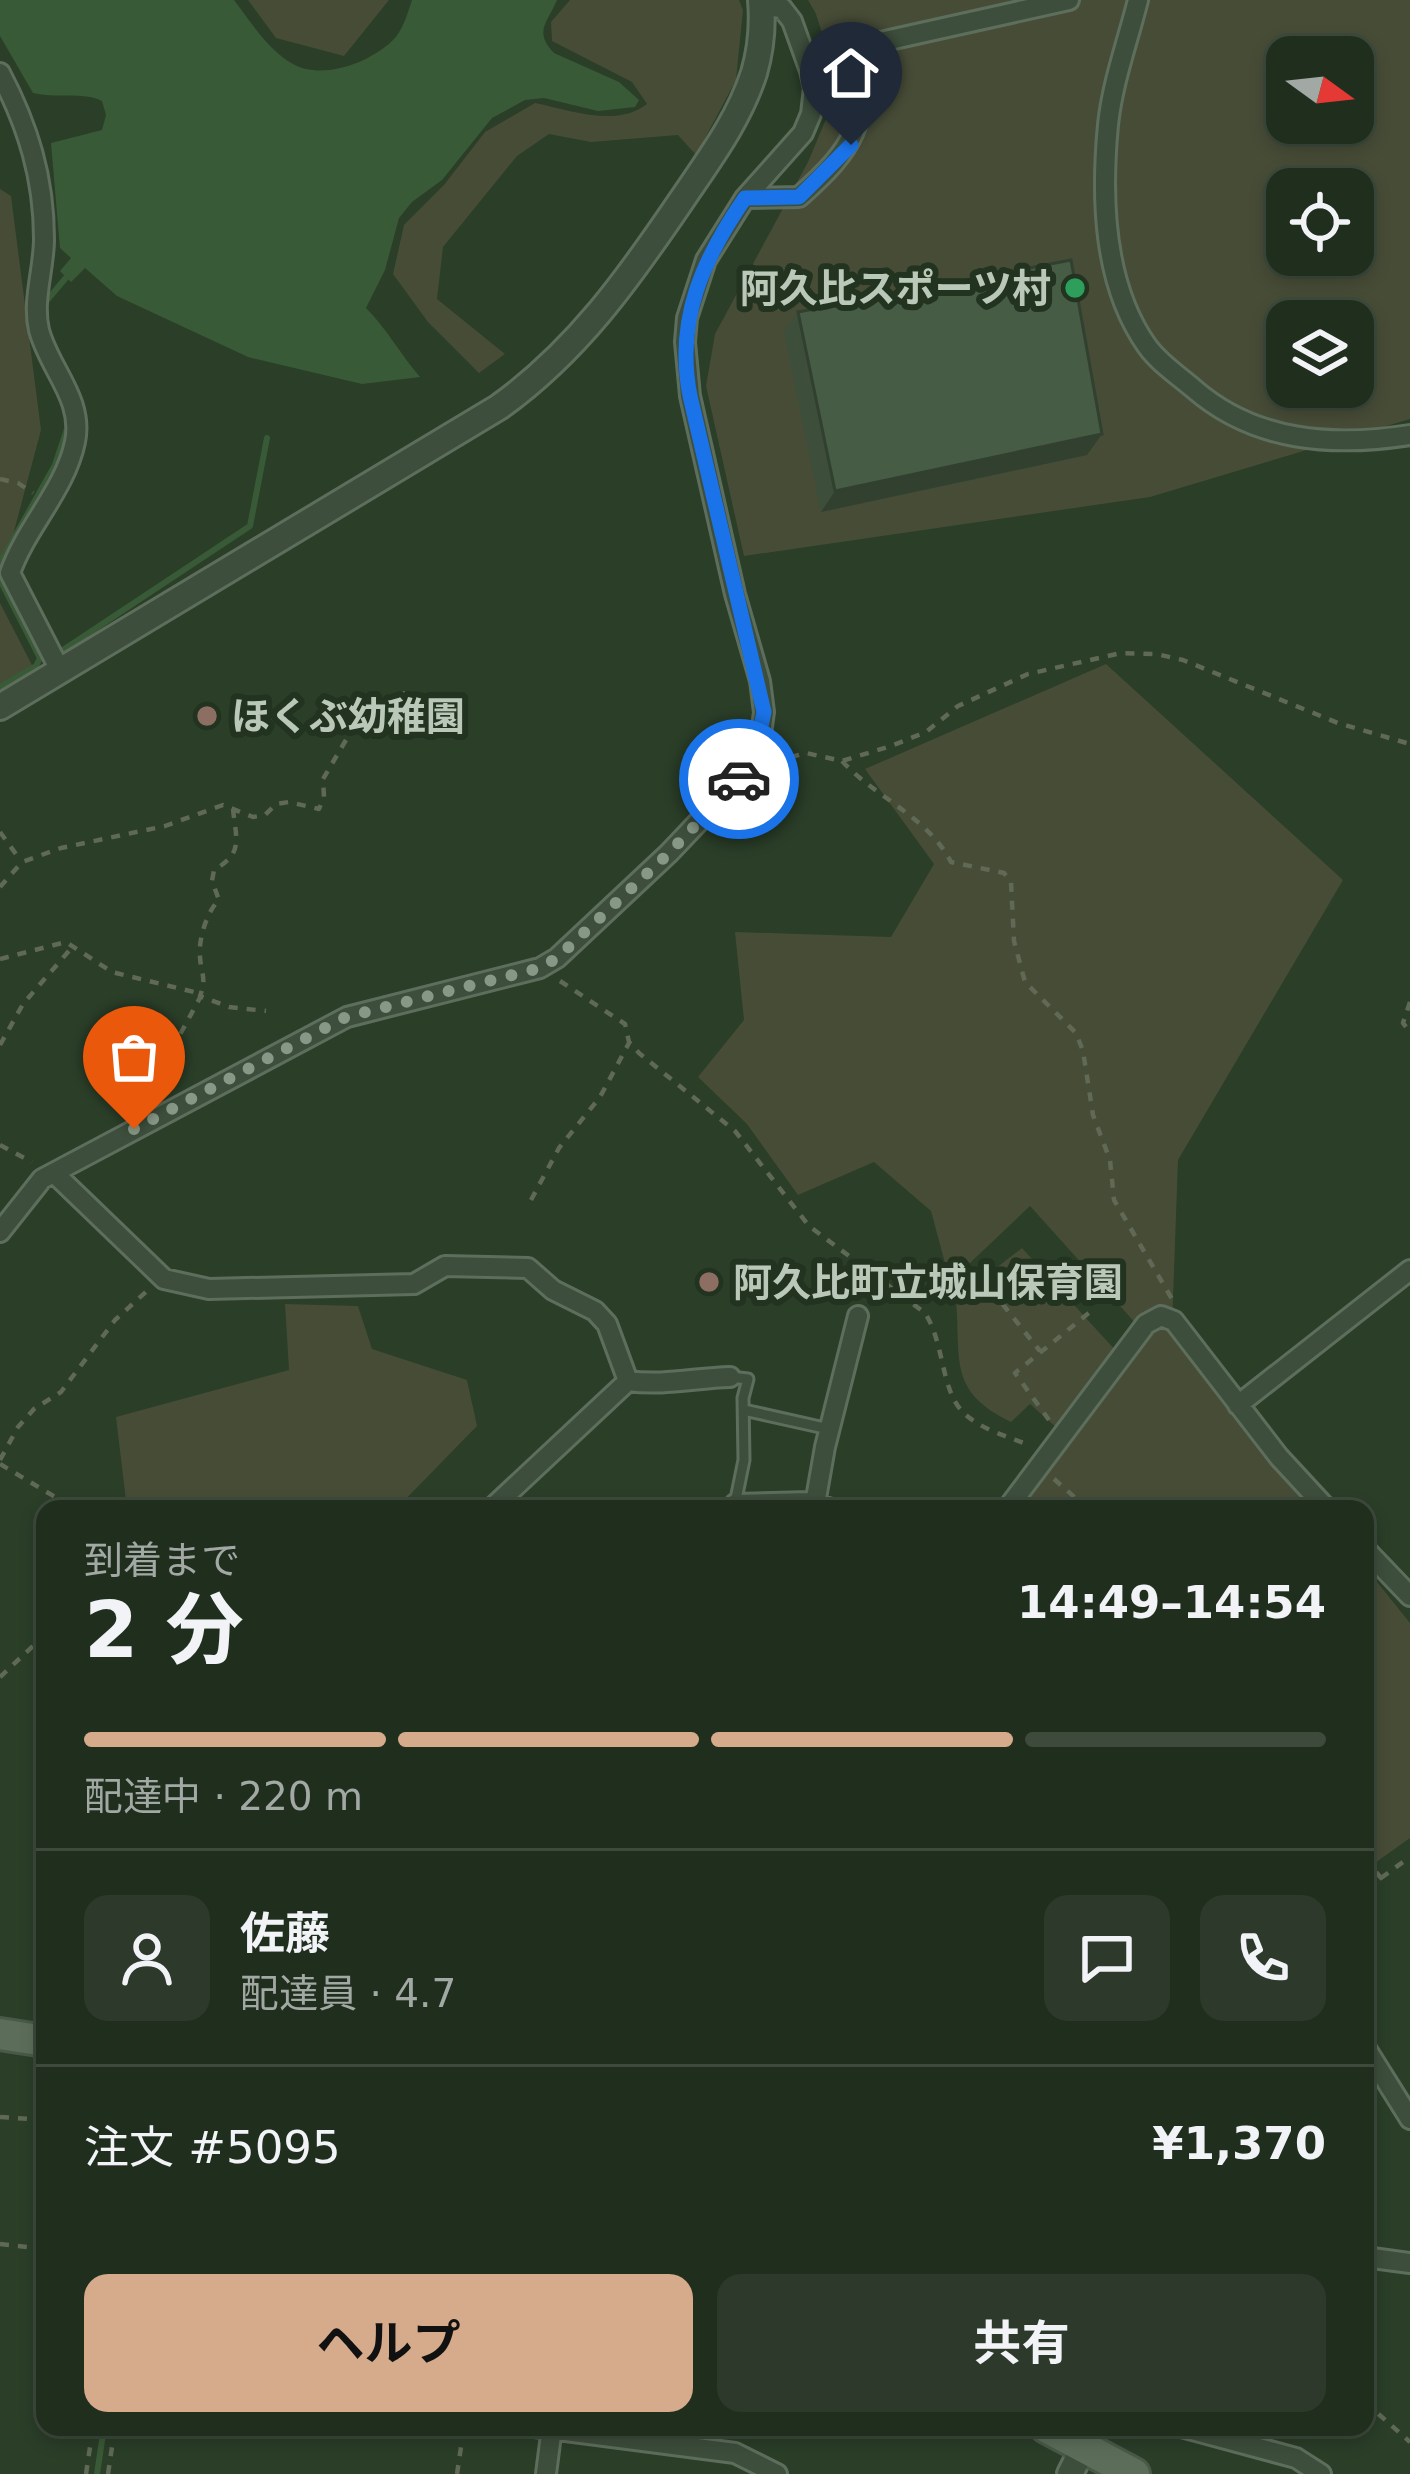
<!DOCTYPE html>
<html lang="ja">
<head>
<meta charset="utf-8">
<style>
  body { margin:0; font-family:"DejaVu Sans","Noto Sans JP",sans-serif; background:#2d3a2b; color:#f1f3f6; height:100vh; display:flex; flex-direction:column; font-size:45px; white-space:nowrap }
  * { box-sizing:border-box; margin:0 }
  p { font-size:39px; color:#a2a8a4 }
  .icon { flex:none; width:66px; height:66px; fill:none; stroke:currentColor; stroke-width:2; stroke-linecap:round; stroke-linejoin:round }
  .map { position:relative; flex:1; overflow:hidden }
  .details { position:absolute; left:36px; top:1500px; width:1338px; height:936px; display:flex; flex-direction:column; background:#202e1e; border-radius:24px; box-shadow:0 6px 18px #0003,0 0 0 3px #3d4a3c }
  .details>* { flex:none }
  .needle { width:78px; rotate:105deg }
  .controls { position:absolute; left:1266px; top:36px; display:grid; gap:24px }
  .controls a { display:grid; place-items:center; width:108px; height:108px; border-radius:24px; background:#202e1e; box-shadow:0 6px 18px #0003,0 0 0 3px #3d4a3c; font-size:60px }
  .pin { position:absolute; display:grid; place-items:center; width:102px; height:102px; color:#fff; margin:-123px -51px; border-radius:50% 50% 50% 0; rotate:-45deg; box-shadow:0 0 12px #0007 }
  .pin .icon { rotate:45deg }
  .courier { position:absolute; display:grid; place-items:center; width:120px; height:120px; margin:-60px; border:9px solid #1a73e8; border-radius:50%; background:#fff; color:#222; box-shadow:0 3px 15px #0007 }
  .head em { font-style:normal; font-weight:700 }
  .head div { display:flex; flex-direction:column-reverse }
  .head { display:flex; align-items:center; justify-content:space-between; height:204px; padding:0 48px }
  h1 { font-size:78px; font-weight:700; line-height:90px }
  .bar { display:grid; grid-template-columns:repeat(4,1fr); gap:18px 12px; align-content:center; height:144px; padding:0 48px }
  .bar i { height:15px; border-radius:9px; background:#3d4a3c }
  .bar .selected { background:#d6ab8b }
  .bar p { grid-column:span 4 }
  .line { display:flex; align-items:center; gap:30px; padding:0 48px; border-top:3px solid #3d4a3c }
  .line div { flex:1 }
  .round { display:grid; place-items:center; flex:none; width:126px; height:126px; border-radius:24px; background:#2d3a2b }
  .button { display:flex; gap:24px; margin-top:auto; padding:24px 48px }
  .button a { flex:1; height:138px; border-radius:24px; background:#d6ab8b; color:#111; font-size:48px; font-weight:700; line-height:138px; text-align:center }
  .button a+a { background:#2d3a2b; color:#f1f3f6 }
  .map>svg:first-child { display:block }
  .green { fill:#474c37; fill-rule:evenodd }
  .water { fill:#395a37 }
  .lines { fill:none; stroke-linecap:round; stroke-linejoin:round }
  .stream { stroke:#395a37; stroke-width:6 }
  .service-casing { stroke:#5e6e5c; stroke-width:15 }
  .minor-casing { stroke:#5e6e5c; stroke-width:24 }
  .tertiary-casing { stroke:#5e6e5c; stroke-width:30 }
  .primary-casing { stroke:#495a48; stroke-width:36 }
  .path { stroke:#606956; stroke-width:4.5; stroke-dasharray:9 9; stroke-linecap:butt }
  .service { stroke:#3d4e3c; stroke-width:9 }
  .minor { stroke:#3d4e3c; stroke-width:18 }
  .tertiary { stroke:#3d4e3c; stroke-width:24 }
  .primary { stroke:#5c6e5a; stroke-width:30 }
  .wall { fill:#3d4f3a }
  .shaded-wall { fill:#324030 }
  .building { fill:#475c44; stroke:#324030; stroke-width:3 }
  .done { stroke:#879886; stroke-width:12; stroke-dasharray:0 21.6 }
  .route { stroke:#1a73e8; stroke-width:15 }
  .leisure-dot { fill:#2e9e5b; stroke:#223320; stroke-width:4.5 }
  .education-dot { fill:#8d6e63; stroke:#223320; stroke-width:4.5 }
  .labels { text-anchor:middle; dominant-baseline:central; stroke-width:12; stroke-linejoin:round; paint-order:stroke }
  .poi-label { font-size:39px; font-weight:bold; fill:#b9c8b8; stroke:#223320; text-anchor:start }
</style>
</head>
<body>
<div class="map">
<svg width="1410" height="2474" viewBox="0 0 1410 2474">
  <rect width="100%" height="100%" fill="#2a3e28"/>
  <path class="green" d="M 248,0 L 389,0 L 344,56 L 276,38 Z
    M 570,0 L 739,0 L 743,10 L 736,80 L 696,155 L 678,135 L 591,142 L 549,134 L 517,156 L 443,247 L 437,299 L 505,354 L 479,373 L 428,322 L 393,274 L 404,225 L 444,185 L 485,132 L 535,103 C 570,110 616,128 647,104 L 632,82 L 552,41 L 551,22 Z
    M 808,0 L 1410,0 L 1410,419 L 1150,497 L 744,556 L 706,386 L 715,334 L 808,162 L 839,88 L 816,14 ZM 1287,57 L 1353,57 L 1353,123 L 1287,123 ZM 1287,189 L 1353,189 L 1353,255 L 1287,255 ZM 1287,321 L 1353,321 L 1353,387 L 1287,387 Z
    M 0,189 L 11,196 L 41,430 L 0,584 Z
    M 0,603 L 35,671 L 0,692 Z
    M 1106,664 L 1343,880 L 1178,1160 L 1172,1327 L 1318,1509 L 998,1509 L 1007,1490 L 1058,1429 L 1030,1404 L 1011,1422 C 948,1391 961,1362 956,1299 L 1022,1248 L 1117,1352 L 1138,1326 L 1030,1206 L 950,1282 L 931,1211 L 874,1162 L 798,1195 L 747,1124 L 698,1077 L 744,1020 L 735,932 L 891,937 L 934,864 L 865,769 Z
    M 285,1304 L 358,1306 L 372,1349 L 467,1380 L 477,1426 L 396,1509 L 127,1509 L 116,1417 L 289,1370 Z
    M 1365,1567 L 1410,1623 L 1410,1838 L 1365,1870 Z"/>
  <path class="water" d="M 0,0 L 234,0 C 251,22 267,49 293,64 C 321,80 367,64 391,42 C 403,31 407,15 412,0 L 557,0 C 548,22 533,31 554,53 L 619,82 L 639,100 L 635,107 L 598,111 L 544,98 L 525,100 L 492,118 L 442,180 L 412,202 L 399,218 L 385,270 L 366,308 C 387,329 401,355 420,377 L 362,384 L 248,357 L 117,296 L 85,268 L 71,282 L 60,271 L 71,258 L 60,248 L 51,143 L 102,130 L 106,115 L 102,101 C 82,91 56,99 33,93 L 0,36 Z"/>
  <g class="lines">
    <path class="stream" d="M 48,299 L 70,273
      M 0,563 L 55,465 L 68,426
      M 0,580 L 40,658 L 36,666 L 0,687
      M 63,650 L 250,526 L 267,438
      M 97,2474 L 104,2427"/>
    <g class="service-casing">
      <path id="service" d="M 730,1377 L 748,1379 L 743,1398 L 744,1460 L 735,1504
        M 744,1410 L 829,1429"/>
    </g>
    <g class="minor-casing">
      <path id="minor" d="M 1138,0 C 1128,40 1112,84 1108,125 C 1101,198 1103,284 1147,346 C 1159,363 1179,376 1194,389 C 1255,442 1333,447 1410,435
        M 0,73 C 28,126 44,178 44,239 C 44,269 32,301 39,330 C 49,369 84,399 75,442 C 65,490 26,527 10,573 L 61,672
        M 745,198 L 799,197 C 855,147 869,124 858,47 L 1069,0
        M 54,1173 L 164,1279 L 209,1289 L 414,1284 L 445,1266 L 528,1268 L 553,1290 L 595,1311 L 607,1324 L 628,1381 L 491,1509
        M 0,1232 L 42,1179 L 347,1017 L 540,968 L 557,958 L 669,853 L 743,775 L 755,758 L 761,734 L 764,712 L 760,681 L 735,594 L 690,396 L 685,342 L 687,318 L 706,260 L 745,198 L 803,133 L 811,114 L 814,88 L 810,71 L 792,21 L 782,8 L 762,6
        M 628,1381 C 663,1386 695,1378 730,1377
        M 1238,1405 L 1410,1270
        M 815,1504 L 825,1447 L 858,1316
        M 735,1509 L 735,1504 L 810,1502 L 831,1509
        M 1007,1509 L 1146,1324 L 1161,1316 L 1174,1321 L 1279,1457 L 1327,1509
        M 1365,1549 L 1410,1596
        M 1365,2047 L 1410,2119
        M 1365,2257 L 1410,2263
        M 535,2427 L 735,2453 L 777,2474
        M 1181,2427 L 1296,2458 L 1321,2474
        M 546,2474 L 552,2427"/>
    </g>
    <g class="tertiary-casing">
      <path id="tertiary" d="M 0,707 L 499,407 C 577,351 628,279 681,201 C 708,161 739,120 754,73 C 761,49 763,24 761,0
        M 1070,2474 L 1083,2448"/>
    </g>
    <g class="primary-casing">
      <path id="primary" d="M 0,2034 L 45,2041
        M 1046,2427 L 1134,2474"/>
    </g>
    <path class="path" d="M 0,479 L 18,483 L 33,493
      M 842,761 C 876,798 927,816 951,862 L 1004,873 L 1011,882 L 1014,941 L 1025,982 L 1076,1033 L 1083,1051 L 1093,1115 L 1110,1160 L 1114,1200 L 1172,1299
      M 773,762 L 806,753 L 842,761 L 891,746 L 926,732 L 958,706 L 1028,674 L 1121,653 L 1156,654 L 1183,660 L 1338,723 L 1410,744
      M 233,809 C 236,839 244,853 214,870 L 212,881 L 219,900 C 207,911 198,940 200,957 C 201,974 207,978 200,996 L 229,1007 L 266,1011
      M 0,832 L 21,861
      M 0,887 L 22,862 L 61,848 L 165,826 L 223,805 L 253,817 L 265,815 L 276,804 L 289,802 L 319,809 L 324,797 L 323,779 L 353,728 L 375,710 L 395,705 L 402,690 L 407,704 L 417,709 L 418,723 L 449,716
      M 0,959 L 66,942 L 112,972 L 202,994 L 164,1064 L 187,1081
      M 560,981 L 625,1024 L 629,1042 L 639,1053 L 735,1131 L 809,1226 L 925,1313 C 944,1342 941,1389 962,1411 C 978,1429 1010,1437 1031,1446
      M 1410,1002 L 1403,1023 L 1410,1032
      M 0,1045 L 23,1004 L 74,945
      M 0,1145 L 32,1162
      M 531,1200 L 559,1148 L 600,1097 L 629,1043
      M 980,1276 L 1040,1351
      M 1049,1420 L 1015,1373 L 1095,1308
      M 0,1460 L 18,1427 L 34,1409 L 61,1392 L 115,1320 L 148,1290
      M 0,1464 L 75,1509
      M 1054,1479 L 1088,1509
      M 0,1677 L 33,1646
      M 1365,1858 L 1381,1878 L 1365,1882
      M 1381,1878 L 1410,1857
      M 0,2117 L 45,2120
      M 0,2244 L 45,2249
      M 1365,2402 L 1410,2442
      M 86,2474 L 93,2427
      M 108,2474 L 115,2427
      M 457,2474 L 464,2427"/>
    <use href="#service" class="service"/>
    <use href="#minor" class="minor"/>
    <use href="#tertiary" class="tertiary"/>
    <use href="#primary" class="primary"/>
  </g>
  <path class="wall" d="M 798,312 L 1087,455 L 821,512 L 784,332 Z"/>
  <path class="shaded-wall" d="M 1102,434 L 1087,455 L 821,512 L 835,491 Z"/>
  <path class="building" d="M 1071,260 L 1102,434 L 835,491 L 798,312 Z"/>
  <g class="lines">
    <path class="done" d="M 134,1129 L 346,1017 L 540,968 L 557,958 L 669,853 L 739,779"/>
    <path class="route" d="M 739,779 L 754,758 L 764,712 L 690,396 C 675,320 703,259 745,198 L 799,197 L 851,145"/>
  </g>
  <circle class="leisure-dot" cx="1075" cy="288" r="12"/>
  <g class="education-dot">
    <circle cx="207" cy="716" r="12"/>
    <circle cx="709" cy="1282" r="12"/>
  </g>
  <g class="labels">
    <g class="poi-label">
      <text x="1051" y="288" text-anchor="end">阿久比スポーツ村</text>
      <text x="231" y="716">ほくぶ幼稚園</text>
      <text x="733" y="1282">阿久比町立城山保育園</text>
    </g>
  </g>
</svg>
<div class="controls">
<a><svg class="needle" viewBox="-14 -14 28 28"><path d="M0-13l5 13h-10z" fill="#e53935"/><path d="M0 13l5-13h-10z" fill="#a2a8a4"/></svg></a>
<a><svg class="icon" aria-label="locate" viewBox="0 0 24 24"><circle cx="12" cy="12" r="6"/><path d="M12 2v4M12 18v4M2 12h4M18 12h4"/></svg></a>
<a><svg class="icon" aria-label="layers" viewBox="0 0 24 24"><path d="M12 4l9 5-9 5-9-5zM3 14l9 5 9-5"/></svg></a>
</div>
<div class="pin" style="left:134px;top:1129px;background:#ea580c"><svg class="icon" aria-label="bag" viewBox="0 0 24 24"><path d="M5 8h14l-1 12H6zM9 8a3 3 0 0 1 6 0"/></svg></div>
<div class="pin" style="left:851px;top:145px;background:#1f2937"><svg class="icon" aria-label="home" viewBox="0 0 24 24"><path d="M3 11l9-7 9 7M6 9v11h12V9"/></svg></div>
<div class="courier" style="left:739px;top:779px"><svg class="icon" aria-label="car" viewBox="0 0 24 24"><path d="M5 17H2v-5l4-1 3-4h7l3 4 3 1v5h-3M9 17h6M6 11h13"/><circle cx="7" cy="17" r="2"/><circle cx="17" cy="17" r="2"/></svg></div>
<section class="details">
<div class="head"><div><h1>2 分</h1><p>到着まで</p></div><em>14:49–14:54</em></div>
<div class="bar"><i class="selected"></i><i class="selected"></i><i class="selected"></i><i></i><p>配達中 · 220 m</p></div>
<div class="line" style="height:216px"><a class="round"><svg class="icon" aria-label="person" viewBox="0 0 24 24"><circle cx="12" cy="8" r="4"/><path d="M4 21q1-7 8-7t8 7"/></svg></a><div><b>佐藤</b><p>配達員 · 4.7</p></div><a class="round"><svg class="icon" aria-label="chat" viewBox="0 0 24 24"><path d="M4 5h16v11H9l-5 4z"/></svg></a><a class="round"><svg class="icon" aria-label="phone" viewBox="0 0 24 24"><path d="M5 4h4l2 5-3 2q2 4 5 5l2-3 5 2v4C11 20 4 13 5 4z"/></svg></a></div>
<div class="line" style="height:156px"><div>注文 #5095</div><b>¥1,370</b></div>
<div class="button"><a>ヘルプ</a><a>共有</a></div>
</section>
</div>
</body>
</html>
